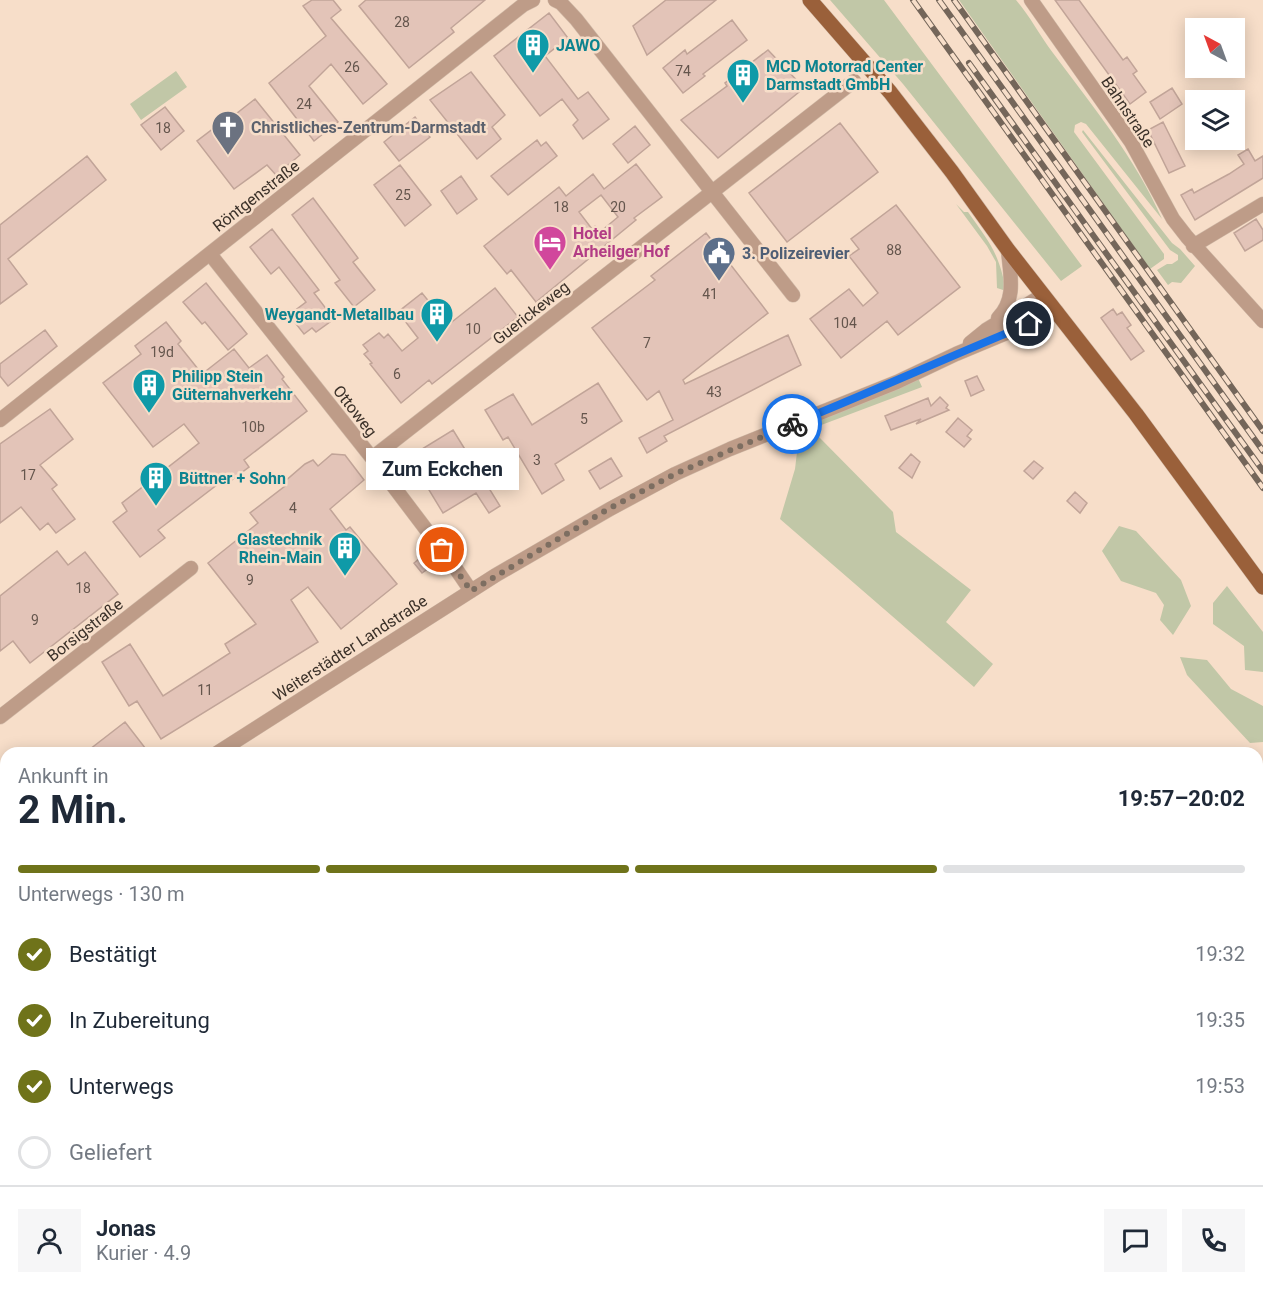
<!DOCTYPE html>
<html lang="de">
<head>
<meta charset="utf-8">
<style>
  body { margin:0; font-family:Roboto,sans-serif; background:#f6f6f7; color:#1f2937; height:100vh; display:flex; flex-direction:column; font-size:22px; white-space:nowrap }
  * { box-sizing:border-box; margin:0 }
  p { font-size:20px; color:#747a83 }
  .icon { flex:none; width:33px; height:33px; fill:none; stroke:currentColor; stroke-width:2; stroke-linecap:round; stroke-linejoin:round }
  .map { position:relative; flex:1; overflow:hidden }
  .details { position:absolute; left:0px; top:747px; width:1263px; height:558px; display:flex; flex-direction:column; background:#fff; border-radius:18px 18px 0 0; box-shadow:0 3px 15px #0003 }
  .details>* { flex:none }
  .needle { width:39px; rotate:319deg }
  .buttons { position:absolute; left:1185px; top:18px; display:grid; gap:12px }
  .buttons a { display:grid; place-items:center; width:60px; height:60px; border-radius:0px; background:#fff; box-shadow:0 3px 15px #0003; font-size:30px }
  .pin { position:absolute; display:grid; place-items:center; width:51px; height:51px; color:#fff; margin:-26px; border:3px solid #fff; border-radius:50%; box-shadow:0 2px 6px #0007 }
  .courier { position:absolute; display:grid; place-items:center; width:60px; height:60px; margin:-30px; border:4px solid #1a73e8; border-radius:50%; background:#fff; color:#222; box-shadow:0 2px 8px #0007 }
  .bubble { position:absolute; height:42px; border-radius:0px; background:#fff; box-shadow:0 3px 15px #0003; font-size:20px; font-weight:700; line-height:42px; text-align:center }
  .overview em { font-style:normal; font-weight:700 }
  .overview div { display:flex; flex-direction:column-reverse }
  .overview { display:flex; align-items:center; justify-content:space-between; height:102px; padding:0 18px }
  h1 { font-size:39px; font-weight:700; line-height:45px }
  .bar { display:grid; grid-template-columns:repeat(4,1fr); gap:9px 6px; align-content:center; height:72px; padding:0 18px }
  .bar i { height:8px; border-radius:4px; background:#e0e1e3 }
  .bar .on { background:#6f731a }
  .bar p { grid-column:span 4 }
  .line { display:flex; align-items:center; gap:15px; padding:0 18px; border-top:2px solid #e0e1e3 }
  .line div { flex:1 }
  .round { display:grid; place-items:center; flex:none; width:63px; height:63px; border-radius:0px; background:#f6f6f7 }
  ol { padding:0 18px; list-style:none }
  li { display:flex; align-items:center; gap:18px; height:66px }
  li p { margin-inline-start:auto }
  li .icon { padding:6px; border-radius:50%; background:#6f731a; color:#fff; stroke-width:4 }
  li:last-child { color:#747a83 }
  li i { width:33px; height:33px; border:3px solid #e0e1e3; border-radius:50% }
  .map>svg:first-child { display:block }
  .green { fill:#c1c7a7 }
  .building { fill:#e3c4b8; stroke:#c1a498; stroke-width:1.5; fill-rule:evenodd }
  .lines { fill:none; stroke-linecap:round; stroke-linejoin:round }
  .minor-casing { stroke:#d1bba9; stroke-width:15 }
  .major-casing { stroke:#d1bba9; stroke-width:16 }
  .minor { stroke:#be9c88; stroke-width:14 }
  .major { stroke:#9a603a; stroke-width:15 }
  .rail-casing { stroke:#74665a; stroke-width:6 }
  .rail { stroke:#f7dec9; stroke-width:4; stroke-dasharray:11; stroke-linecap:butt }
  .done { stroke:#7d6e61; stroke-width:6; stroke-dasharray:0 10.8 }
  .route { stroke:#1a73e8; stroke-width:8 }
  .labels { text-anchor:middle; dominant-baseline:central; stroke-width:5; stroke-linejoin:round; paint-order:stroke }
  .number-label { font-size:14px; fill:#65564d }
  .culture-label { font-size:16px; font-weight:bold; fill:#0d838f; stroke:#f7dec9; text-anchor:start }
  .street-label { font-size:16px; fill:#3b3129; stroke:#f7dec9 }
  .worship-label { font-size:16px; font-weight:bold; fill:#5b616d; stroke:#f7dec9; text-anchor:start }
  .hotel-label { font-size:16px; font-weight:bold; fill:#b23c85; stroke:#f7dec9; text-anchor:start }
  .service-label { font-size:16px; font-weight:bold; fill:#4e5e75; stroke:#f7dec9; text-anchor:start }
</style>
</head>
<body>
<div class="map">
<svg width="1263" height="1305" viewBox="0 0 1263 1305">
  <rect width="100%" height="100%" fill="#f7dec9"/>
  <path class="green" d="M 830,0 L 884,0 L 1082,266 L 1061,281 L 903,84 Z
    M 959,0 L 1016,0 C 1030,16 1040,36 1053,53 C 1093,107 1135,157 1162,219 L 1086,124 L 1081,122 L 1075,125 L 1074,132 L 1164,254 L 1164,259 L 1150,269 Z
    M 176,71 L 187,87 L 141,120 L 130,104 Z
    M 1083,130 L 1172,243 L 1180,249 L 1195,266 L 1181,283 L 1172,282 L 1168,285 L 1157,270 L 1167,264 L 1172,264 L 1178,260 L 1178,255 L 1170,250 L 1082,132 Z
    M 956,204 L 964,212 L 968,212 C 990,243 999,253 1006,291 L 997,288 L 996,262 L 987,246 Z
    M 918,378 L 922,387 L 816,427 L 815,421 Z
    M 818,436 L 893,512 L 896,532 L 971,590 L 946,622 L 993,664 L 974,687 L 780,519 L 795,469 L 798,444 Z
    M 1119,526 L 1136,531 L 1181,580 L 1191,606 L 1173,635 L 1160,620 L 1164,605 L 1156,593 L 1121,581 L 1102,551 Z
    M 1227,586 L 1263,632 L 1263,672 L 1245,670 L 1244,646 L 1213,624 L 1213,603 Z
    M 1180,657 L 1207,660 L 1231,689 L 1263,706 L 1263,742 L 1250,743 L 1187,675 Z
    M 377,1299 L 479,1299 L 474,1305 L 382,1305 Z
    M 489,1299 L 588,1299 L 593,1305 L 484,1305 Z"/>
  <path class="building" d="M 312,0 L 333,0 L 341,10 L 331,18 L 387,84 L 363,104 L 331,64 L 309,86 L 338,122 L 314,141 L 269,83 L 326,36 L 303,6 Z
    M 366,0 L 485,0 L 451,28 L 454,32 L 409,68 L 359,6 Z
    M 666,0 L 716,0 L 647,55 L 633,26 Z
    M 1055,0 L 1079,0 L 1123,60 L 1127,57 L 1137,71 L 1133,74 L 1146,92 L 1130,104 Z
    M 549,13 L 568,38 L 545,56 L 578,99 L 588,92 L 609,119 L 583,139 L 573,125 L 578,120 L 562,99 L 540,116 L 494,56 Z
    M 732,20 L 747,40 L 703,74 L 705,76 L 683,93 L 663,68 L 685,50 L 687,54 Z
    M 768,50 L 804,88 L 718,158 L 681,120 L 727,86 L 725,83 Z
    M 471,72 L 505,115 L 492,127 L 501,139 L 477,159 L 430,100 Z
    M 1172,88 L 1182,104 L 1160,119 L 1150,102 Z
    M 255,99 L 300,155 L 276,175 L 267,165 L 234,189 L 197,141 L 222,122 L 223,124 Z
    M 165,107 L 184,131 L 161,150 L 141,125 Z
    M 415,117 L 430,137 L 399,161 L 384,142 Z
    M 1163,122 L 1185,166 L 1169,173 L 1148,130 Z
    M 840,123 L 878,172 L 787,242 L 749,193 Z
    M 635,126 L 650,145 L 628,163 L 613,144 Z
    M 537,140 L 541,146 L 546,142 L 557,156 L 508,195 L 491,176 Z
    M 1248,149 L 1255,161 L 1263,156 L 1263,178 L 1195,220 L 1181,195 L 1192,189 L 1194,193 L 1229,174 L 1244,164 L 1238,155 Z
    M 87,156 L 106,180 L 8,259 L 27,284 L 0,304 L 0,225 Z
    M 636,164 L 662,197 L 634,218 L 636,220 L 536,302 L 511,270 L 507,274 L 484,246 L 559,187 L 566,196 L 593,174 L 604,189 ZM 601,195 L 618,217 L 600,232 L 595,226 L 592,229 L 579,212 Z
    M 400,165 L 431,205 L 405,226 L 374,185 Z
    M 461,176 L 477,199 L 457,214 L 441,191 Z
    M 313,198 L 358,258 L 353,262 L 375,290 L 354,307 L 335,283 L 340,280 L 292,215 Z
    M 896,205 L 960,287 L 898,335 L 887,321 L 841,358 L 810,319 L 849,289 L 863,306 L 878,293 L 849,256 L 859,249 L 851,239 Z
    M 1256,219 L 1263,230 L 1263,240 L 1245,251 L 1234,233 Z
    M 272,229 L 319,290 L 314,293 L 334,319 L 316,332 L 312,328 L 304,334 L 289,315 L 306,302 L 279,267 L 271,274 L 250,247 Z
    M 706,233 L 768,313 L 683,380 L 685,384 L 788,335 L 801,365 L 664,436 L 667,441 L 647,453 L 639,438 L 673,420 L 659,391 L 647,400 L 592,328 L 655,280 L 651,276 Z
    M 206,283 L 247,334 L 228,350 L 205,322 L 202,324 L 183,302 Z
    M 495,288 L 518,317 L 432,384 L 429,380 L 401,403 L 370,364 L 372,363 L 364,354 L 368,351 L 363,345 L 379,333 L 384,338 L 388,334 L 402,351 L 418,338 L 398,312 L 422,293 L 448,325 Z
    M 1113,309 L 1117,315 L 1122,312 L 1131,325 L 1127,328 L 1144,351 L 1131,360 L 1101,318 Z
    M 166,322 L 181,341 L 178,344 L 202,374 L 234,349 L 249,368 L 267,355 L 284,377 L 282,379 L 307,411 L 244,460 L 249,467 L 229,482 L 226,478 L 158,530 L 165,538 L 140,557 L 113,522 L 127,511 L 122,503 L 199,443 L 184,424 L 153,447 L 103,383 L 141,354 L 135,346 Z
    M 45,330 L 57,346 L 8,386 L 0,376 L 0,364 Z
    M 977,376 L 984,390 L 971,396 L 965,381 Z
    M 598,383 L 622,421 L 555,464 L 564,480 L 542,494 L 508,437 L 503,440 L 485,410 L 513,394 L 532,425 Z
    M 940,397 L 948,405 L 946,408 L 949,410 L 916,424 L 921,419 L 891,430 L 885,416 L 928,398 L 931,406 Z
    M 50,409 L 73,439 L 40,465 L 57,485 L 52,489 L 75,519 L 56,533 L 48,523 L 40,530 L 21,507 L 0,523 L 0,444 Z
    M 958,418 L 972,430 L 967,436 L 971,439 L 964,447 L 946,432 Z
    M 453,430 L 500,506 L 489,513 L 476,493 L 443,513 L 409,457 Z
    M 332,454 L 345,455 L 364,480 L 330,509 L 346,530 L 350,527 L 397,584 L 341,629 L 308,587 L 291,600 L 318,642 L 161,739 L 137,701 L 129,706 L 102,662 L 130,644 L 163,696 L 230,653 L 225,644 L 256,624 L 208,563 L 258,523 L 250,513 L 285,486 L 283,483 L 305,464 L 313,460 L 318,466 Z
    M 911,454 L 920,462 L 912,478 L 899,468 Z
    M 611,458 L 622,476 L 600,489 L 589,471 Z
    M 1034,461 L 1043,468 L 1033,479 L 1024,471 Z
    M 1075,492 L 1087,503 L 1080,513 L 1067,501 Z
    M 57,551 L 68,565 L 85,552 L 118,594 L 30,663 L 13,641 L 0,651 L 0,596 Z
    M 425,554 L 433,565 L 422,573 L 414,563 Z
    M 125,722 L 149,753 L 85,753 Z"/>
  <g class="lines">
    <g class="minor-casing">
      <path id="minor" d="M 555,0 L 561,3 L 576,19 L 793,295
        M 1031,0 L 1131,142 L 1173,219 L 1187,237 L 1263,321
        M 1193,246 L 1263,204
        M 210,254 L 372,458 L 456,569 L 471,591
        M 998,318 C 1017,299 1010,274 1008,250
        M 970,343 L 986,330 L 1043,295
        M 0,420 L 523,5 L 533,0
        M 372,458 L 854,81
        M 0,717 L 191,568
        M 217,753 L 496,575 L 610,509 L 675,474 L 730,449 L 897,382 L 956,354 L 1057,312
        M 0,812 L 6,820
        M 0,940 L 6,933"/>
    </g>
    <g class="major-casing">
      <path id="major" d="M 810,0 L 890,92 L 952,172 L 1008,250 L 1136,414 L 1263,587"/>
    </g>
    <use href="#minor" class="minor"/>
    <use href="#major" class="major"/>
    <g class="rail-casing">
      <path id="rail" d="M 913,0 L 1263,488
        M 939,0 L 1263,451
        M 954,0 L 1263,431
        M 969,63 L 1263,471"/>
    </g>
    <use href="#rail" class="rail"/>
  </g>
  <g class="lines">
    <path class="done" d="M 442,550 L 471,591 L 610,508 L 675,474 L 792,424"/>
    <path class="route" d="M 792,424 C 872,392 950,356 1029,324"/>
  </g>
  <defs>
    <g id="building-pin" transform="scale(1.725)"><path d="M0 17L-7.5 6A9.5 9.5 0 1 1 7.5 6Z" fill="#0f9aa8" stroke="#f7dec9"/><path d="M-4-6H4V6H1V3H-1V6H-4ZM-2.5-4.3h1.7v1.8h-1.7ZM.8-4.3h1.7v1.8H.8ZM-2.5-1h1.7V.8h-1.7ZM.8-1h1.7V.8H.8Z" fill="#fff"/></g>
    <g id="church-pin" transform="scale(1.725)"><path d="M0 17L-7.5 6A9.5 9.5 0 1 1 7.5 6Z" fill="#6b7280" stroke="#f7dec9"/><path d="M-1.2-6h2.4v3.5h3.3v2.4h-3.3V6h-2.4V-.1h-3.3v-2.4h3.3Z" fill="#fff"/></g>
    <g id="hotel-pin" transform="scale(1.725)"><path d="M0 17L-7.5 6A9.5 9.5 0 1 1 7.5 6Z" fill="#d1479c" stroke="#f7dec9"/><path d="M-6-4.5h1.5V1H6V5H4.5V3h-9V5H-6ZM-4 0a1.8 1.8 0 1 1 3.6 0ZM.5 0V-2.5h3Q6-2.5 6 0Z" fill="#fff"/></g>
    <g id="civic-pin" transform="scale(1.725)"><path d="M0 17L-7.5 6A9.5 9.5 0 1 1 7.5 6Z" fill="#5c6f8a" stroke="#f7dec9"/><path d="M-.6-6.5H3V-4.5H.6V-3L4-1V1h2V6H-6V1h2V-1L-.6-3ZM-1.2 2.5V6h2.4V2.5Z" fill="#fff"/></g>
  </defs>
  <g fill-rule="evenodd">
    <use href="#building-pin" x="533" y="45"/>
    <use href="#building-pin" x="743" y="75"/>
    <use href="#church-pin" x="228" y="127"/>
    <use href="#hotel-pin" x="550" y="242"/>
    <use href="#civic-pin" x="719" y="253"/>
    <use href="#building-pin" x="437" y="314"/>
    <use href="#building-pin" x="149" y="385"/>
    <use href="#building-pin" x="156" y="478"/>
    <use href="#building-pin" x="345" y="548"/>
  </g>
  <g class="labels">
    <g class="number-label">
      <text x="402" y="22">28</text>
      <text x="352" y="67">26</text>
      <text x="683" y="71">74</text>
      <text x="304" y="104">24</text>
      <text x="163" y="128">18</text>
      <text x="403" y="195">25</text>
      <text x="561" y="207">18</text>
      <text x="618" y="207">20</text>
      <text x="894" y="250">88</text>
      <text x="710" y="294">41</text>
      <text x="845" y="323">104</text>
      <text x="473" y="329">10</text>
      <text x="647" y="343">7</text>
      <text x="162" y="352">19d</text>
      <text x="397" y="374">6</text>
      <text x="714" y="392">43</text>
      <text x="584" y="419">5</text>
      <text x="253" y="427">10b</text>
      <text x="537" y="460">3</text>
      <text x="28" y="475">17</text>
      <text x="293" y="508">4</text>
      <text x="250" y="580">9</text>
      <text x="83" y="588">18</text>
      <text x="35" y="620">9</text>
      <text x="205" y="690">11</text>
    </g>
    <g class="culture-label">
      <text x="556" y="45">JAWO</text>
      <text x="766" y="66">MCD Motorrad Center<tspan x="766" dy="18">Darmstadt GmbH</tspan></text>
      <text x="414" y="314" text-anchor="end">Weygandt-Metallbau</text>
      <text x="172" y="376">Philipp Stein<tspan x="172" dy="18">Güternahverkehr</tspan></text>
      <text x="179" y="478">Büttner + Sohn</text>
      <text x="322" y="539" text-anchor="end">Glastechnik<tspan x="322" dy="18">Rhein-Main</tspan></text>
    </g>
    <g class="street-label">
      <text transform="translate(1128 112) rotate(56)">Bahnstraße</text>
      <text transform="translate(256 196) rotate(-38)">Röntgenstraße</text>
      <text transform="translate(531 313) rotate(-38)">Guerickeweg</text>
      <text transform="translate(355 411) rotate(52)">Ottoweg</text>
      <text transform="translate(85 630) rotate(-38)">Borsigstraße</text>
      <text transform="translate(350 648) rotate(-33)">Weiterstädter Landstraße</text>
    </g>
    <g class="worship-label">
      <text x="251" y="127">Christliches-Zentrum-Darmstadt</text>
    </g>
    <g class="hotel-label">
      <text x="573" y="233">Hotel<tspan x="573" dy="18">Arheilger Hof</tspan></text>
    </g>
    <g class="service-label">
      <text x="742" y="253">3. Polizeirevier</text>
    </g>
  </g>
</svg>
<div class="buttons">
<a><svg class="needle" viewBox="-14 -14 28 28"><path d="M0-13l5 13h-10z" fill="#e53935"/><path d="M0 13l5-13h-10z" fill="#747a83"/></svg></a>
<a><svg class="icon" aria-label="layers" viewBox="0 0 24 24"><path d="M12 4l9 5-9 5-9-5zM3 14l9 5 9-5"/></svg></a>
</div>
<div class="pin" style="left:442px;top:550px;background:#ea580c"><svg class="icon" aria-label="bag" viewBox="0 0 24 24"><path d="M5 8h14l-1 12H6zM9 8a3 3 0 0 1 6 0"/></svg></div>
<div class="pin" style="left:1029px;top:324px;background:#1f2937"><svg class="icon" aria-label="home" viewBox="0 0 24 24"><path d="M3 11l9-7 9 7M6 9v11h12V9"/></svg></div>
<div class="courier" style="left:792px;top:424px"><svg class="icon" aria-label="bike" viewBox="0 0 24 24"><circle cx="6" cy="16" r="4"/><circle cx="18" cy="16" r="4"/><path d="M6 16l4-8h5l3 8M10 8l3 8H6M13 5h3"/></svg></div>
<div class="bubble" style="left:366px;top:448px;width:153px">Zum Eckchen</div>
<section class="details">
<div class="overview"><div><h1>2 Min.</h1><p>Ankunft in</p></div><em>19:57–20:02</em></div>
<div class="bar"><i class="on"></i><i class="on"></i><i class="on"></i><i></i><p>Unterwegs · 130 m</p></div>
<ol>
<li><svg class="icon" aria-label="check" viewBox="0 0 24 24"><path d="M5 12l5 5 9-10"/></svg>Bestätigt<p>19:32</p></li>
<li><svg class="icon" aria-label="check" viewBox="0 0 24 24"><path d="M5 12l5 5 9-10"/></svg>In Zubereitung<p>19:35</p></li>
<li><svg class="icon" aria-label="check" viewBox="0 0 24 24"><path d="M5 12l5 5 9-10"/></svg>Unterwegs<p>19:53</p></li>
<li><i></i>Geliefert</li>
</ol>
<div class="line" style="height:108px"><a class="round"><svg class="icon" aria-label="person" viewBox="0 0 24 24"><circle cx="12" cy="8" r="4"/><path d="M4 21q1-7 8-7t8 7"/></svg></a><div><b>Jonas</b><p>Kurier · 4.9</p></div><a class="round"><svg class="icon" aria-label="chat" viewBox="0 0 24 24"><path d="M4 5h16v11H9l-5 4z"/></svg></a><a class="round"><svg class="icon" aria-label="phone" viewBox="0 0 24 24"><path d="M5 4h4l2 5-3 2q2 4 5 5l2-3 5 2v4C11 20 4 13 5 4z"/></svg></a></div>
</section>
</div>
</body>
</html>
